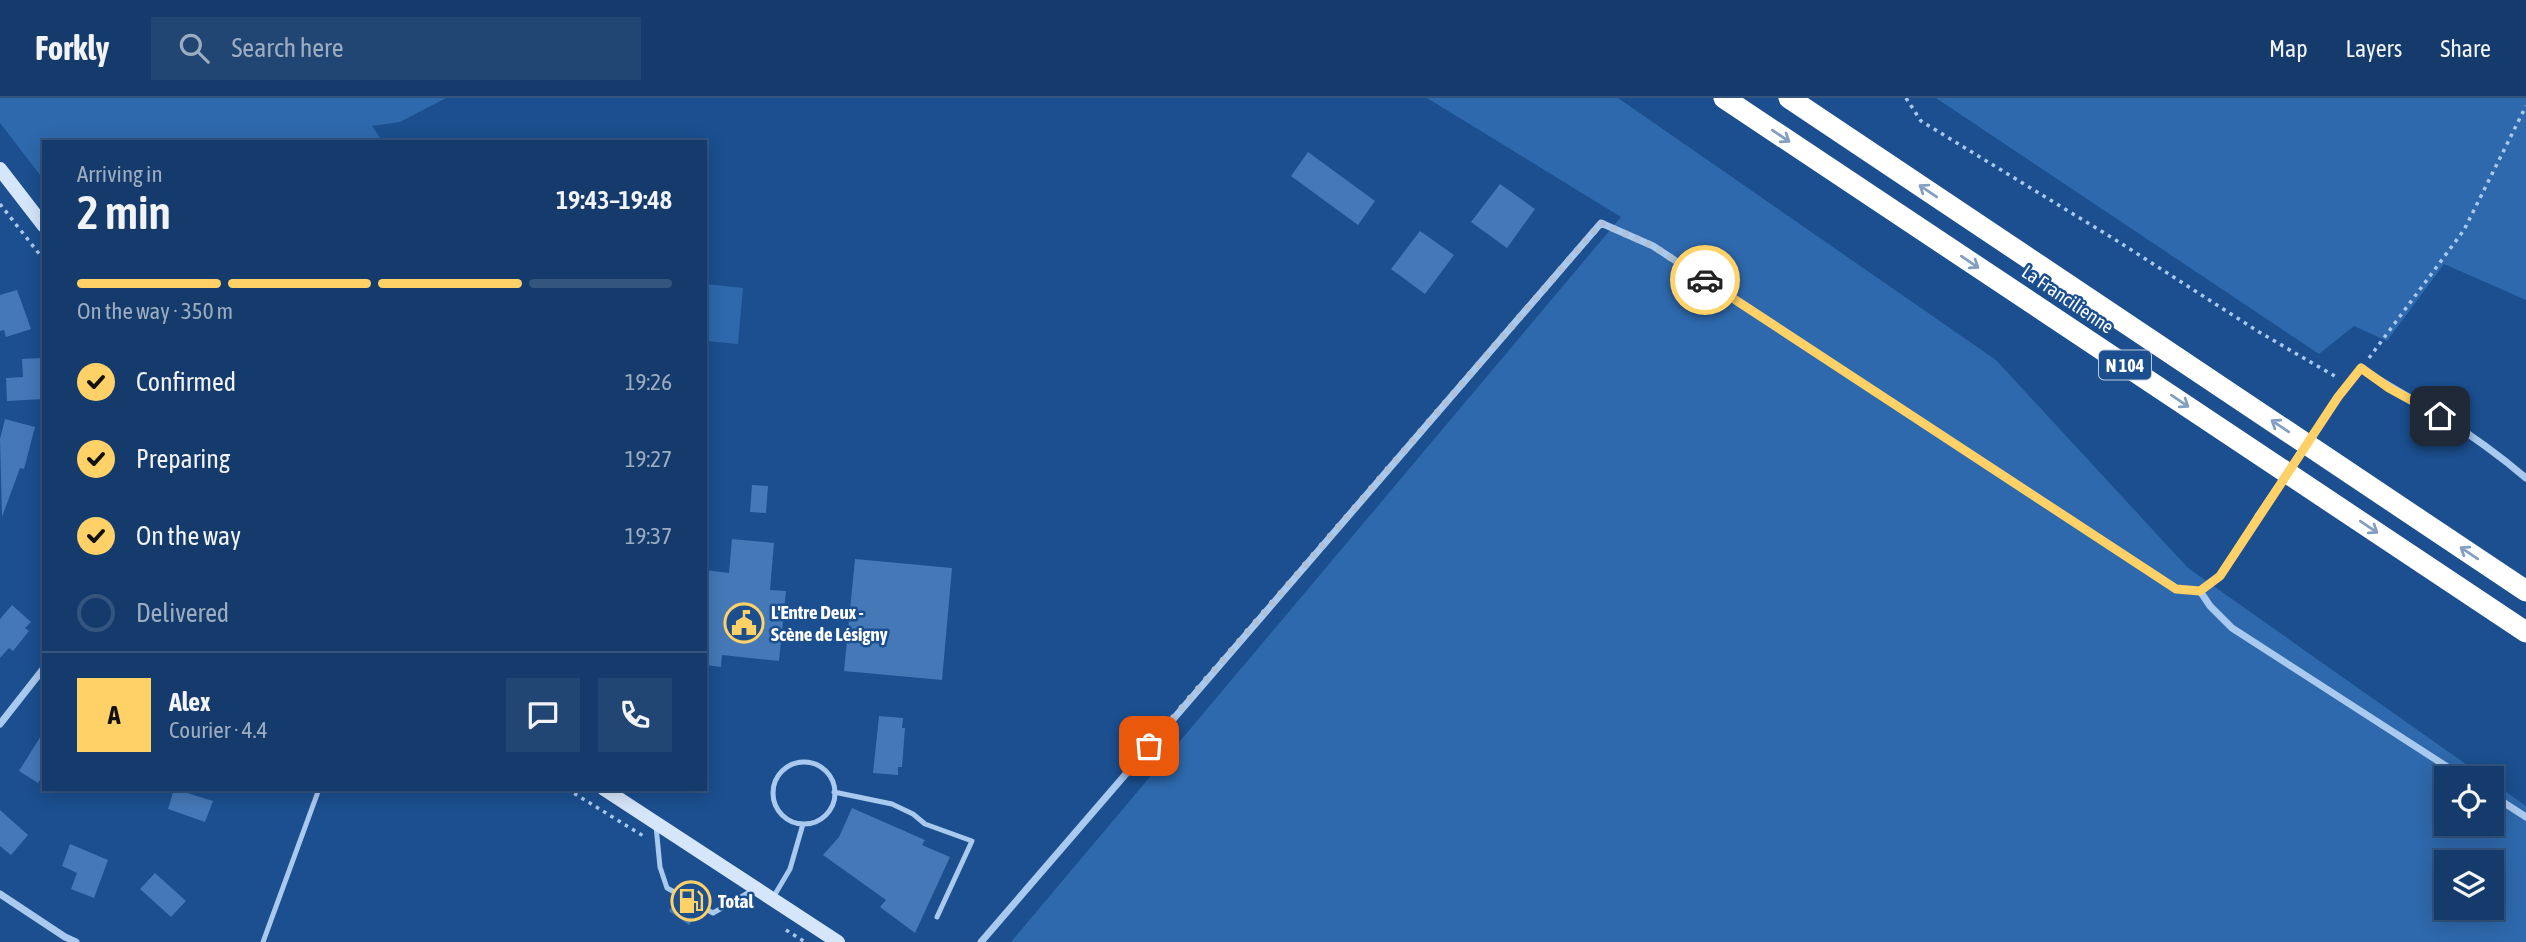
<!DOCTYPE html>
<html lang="en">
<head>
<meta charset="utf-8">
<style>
  body { margin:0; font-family:"Asap Condensed",sans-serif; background:#214673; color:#f1f3f6; height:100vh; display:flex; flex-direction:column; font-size:26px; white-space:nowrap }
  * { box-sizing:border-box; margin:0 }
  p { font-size:23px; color:#9dadc1 }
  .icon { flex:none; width:38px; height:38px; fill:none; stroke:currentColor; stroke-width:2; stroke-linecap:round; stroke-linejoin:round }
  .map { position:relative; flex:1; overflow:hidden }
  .drawer { position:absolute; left:42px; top:42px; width:665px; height:651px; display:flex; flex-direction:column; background:#143b6b; border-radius:0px; box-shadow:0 4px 18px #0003,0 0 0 2px #33557e }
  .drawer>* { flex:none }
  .buttons { position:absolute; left:2434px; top:668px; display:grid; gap:14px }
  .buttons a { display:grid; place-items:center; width:70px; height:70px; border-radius:0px; background:#143b6b; box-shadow:0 4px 18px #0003,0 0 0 2px #33557e; font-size:35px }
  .pin { position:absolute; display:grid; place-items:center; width:60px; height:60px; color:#fff; margin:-30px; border-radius:14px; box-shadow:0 4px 10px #0006 }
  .courier { position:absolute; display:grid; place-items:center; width:70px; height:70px; margin:-35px; border:5px solid #ffd166; border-radius:50%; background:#fff; color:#222; box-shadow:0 2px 9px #0007 }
  .headline em { font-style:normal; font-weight:600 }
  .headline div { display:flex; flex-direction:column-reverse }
  .headline { display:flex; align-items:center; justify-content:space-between; height:119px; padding:0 35px }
  h1 { font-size:46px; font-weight:600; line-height:52px }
  .bar { display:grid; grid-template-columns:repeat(4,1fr); gap:10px 7px; align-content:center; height:84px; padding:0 35px }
  .bar i { height:9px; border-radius:5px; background:#33557e }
  .bar .on { background:#ffd166 }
  .bar p { grid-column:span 4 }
  .line { display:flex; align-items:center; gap:18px; padding:0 35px; border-top:2px solid #33557e }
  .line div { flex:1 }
  .round { display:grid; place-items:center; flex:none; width:74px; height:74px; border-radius:0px; background:#214673 }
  ol { padding:0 35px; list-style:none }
  li { display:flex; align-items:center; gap:21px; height:77px }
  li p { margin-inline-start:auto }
  li .icon { padding:7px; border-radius:50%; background:#ffd166; color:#111; stroke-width:4 }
  li:last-child { color:#9dadc1 }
  li i { width:38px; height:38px; border:4px solid #33557e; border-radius:50% }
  header { display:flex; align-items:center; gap:42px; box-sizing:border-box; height:98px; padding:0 35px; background:#143b6b; border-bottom:2px solid #33557e }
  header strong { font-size:33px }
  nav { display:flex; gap:38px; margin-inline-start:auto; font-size:24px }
  .search { width:490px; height:63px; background:#214673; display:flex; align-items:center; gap:18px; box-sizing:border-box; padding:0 24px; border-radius:0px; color:#9dadc1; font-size:26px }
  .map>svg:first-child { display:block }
  .green { fill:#2e69ad; fill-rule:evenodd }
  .building { fill:#4478b7 }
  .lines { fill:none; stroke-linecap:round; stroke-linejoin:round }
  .path { stroke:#a9c9ee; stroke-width:3.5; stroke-dasharray:3.5 5; stroke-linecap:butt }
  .lane { stroke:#a9c9ee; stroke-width:5 }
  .street { stroke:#a9c9ee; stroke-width:7 }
  .secondary { stroke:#d6e6fa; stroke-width:14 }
  .highway { stroke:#fff; stroke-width:21 }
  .street-bridge { stroke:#a9c9ee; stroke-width:7 }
  .oneway { stroke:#829ec1 }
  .done { stroke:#afc1d8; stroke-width:7; stroke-dasharray:0 12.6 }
  .route { stroke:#ffd166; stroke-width:9 }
  .labels { text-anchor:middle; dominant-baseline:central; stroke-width:5; stroke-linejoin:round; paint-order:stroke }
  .shield { fill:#1b4f8f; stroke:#bbcadd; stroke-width:2 }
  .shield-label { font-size:18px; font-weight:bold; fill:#fff }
  .street-label { font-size:19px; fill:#fff; stroke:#1b4f8f }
  .poi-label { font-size:19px; font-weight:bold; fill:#fff; stroke:#1b4f8f; text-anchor:start }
</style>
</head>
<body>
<header>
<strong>Forkly</strong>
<div class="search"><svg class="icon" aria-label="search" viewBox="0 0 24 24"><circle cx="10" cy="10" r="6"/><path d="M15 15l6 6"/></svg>Search here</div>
<nav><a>Map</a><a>Layers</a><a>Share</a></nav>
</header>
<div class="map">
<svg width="2526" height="844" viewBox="0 0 2526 844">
  <rect width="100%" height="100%" fill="#1b4f8f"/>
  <path class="green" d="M 0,0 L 446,0 L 400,24 L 372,28 L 383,44 L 44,44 L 44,82 L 0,25 Z
    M 1427,0 L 1618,0 L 1996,262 L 2188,470 L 2487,681 L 2446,681 L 2446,726 L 2492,726 L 2492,684 L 2526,708 L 2526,844 L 1011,844 L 1621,119 ZM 2446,765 L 2492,765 L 2492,810 L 2446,810 Z
    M 1936,0 L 2526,0 L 2526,202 L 2444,166 L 2387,243 L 2354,228 L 2319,256 Z
    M 705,186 L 743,190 L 738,246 L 705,243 Z"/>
  <path class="building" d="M 1308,54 L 1375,103 L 1358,127 L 1291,78 Z
    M 1500,86 L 1535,111 L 1507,150 L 1471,124 Z
    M 1420,133 L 1454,157 L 1425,196 L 1391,171 Z
    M 17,192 L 31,231 L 6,239 L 4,232 L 0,233 L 0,197 Z
    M 44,260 L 44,301 L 7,303 L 6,280 L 23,279 L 22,261 Z
    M 5,321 L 35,329 L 24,371 L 20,370 L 2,419 L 0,341 Z
    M 752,387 L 768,388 L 766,415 L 750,414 Z
    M 732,441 L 774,445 L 770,492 L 786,493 L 779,563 L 722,557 L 721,569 L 705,567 L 705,472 L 729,475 Z
    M 855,461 L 952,470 L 942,582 L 844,573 Z
    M 12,507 L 31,524 L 25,530 L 29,533 L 13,553 L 9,550 L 0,560 L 0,521 Z
    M 879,618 L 903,620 L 902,630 L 905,630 L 902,669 L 898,669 L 898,677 L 873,675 Z
    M 44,633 L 44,676 L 38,685 L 19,673 Z
    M 174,691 L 213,703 L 205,724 L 168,711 Z
    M 852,710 L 925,742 L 922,747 L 950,759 L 915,835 L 880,809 L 886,802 L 823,757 L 839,739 Z
    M 0,712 L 28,737 L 11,757 L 0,748 Z
    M 70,746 L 108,762 L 94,800 L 71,791 L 77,775 L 62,768 Z
    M 155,775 L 186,803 L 171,819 L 140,791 Z
    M 689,784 L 709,797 L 705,804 L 683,793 Z
    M 677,802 L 699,813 L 689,827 L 669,813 Z"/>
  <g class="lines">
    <path class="path" d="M 1906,0 L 1921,23 L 2119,144 L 2259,234 L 2338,280
      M 0,106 L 44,162
      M 2369,260 L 2464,132 L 2526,8
      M 567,691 L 645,739
      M 786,832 L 805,844"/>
    <path class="lane" d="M773 695a31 31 0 1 1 62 0a31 31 0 1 1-62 0Z
      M 834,694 L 892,706 L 913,716 L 925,726 L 972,743 L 937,819
      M 656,728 L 660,769 L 667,790 L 713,815 L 753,792
      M 774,798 L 790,771 L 803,726
      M 263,844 L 319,691"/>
    <path class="street" d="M 2338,299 L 2361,270 C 2387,288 2415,302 2441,318 C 2471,337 2499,357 2526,380
      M 2200,493 L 2210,508 L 2232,530 L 2466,681
      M 0,626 L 44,570
      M 2492,697 L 2526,719
      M 0,796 L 65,839 L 76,844
      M 981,844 L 1601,125 L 1653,148 L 2176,491 L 2200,493 L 2220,478 L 2258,418"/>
    <path class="secondary" d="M 0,71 L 44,128
      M 604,691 L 838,844"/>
    <path class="highway" d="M 1724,0 L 2526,534
      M 1789,0 L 2526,493"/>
    <path class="street-bridge" d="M 2258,418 L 2338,299"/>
  </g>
  <defs><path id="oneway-shaft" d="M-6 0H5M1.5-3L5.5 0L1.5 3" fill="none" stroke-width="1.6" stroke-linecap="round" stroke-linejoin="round" transform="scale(1.75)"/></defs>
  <g class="oneway">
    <use href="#oneway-shaft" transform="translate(1781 38) rotate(34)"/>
    <use href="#oneway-shaft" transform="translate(1928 93) rotate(-146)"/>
    <use href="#oneway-shaft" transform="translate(1970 164) rotate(34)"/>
    <use href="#oneway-shaft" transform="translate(2180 303) rotate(34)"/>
    <use href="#oneway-shaft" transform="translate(2280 328) rotate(-146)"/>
    <use href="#oneway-shaft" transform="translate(2369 429) rotate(34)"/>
    <use href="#oneway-shaft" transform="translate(2469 455) rotate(-146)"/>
  </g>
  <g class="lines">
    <path class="done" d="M 1149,648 L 1601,125 L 1653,148 L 1705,182"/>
    <path class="route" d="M 1705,182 L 2176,491 L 2200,493 L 2220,478 L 2338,299 L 2361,270 L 2389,290 L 2440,318"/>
  </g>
  <defs>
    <g id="civic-ring" transform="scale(2.0125)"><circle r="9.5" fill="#1b4f8f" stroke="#ffd166" stroke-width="1.5"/><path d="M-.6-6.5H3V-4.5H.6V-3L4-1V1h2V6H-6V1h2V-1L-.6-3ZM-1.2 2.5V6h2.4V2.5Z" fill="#ffd166"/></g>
    <g id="fuel-ring" transform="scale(2.0125)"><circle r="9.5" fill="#1b4f8f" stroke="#ffd166" stroke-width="1.5"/><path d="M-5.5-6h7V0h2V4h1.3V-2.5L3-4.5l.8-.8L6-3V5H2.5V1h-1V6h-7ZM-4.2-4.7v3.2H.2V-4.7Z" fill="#ffd166"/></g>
  </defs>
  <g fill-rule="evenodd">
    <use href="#civic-ring" x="744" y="525"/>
    <use href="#fuel-ring" x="691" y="803"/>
  </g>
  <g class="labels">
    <rect class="shield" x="2099" y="252.5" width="52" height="29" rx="5"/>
    <g class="shield-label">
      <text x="2125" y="267">N 104</text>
    </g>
    <g class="street-label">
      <text transform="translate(2068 201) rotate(34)">La Francilienne</text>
    </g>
    <g class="poi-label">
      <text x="771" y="514">L'Entre Deux -<tspan x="771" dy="22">Scène de Lésigny</tspan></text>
      <text x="718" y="803">Total</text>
    </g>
  </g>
</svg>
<div class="buttons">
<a><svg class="icon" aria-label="locate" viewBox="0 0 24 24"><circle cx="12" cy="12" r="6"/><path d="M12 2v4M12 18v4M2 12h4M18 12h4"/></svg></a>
<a><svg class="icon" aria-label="layers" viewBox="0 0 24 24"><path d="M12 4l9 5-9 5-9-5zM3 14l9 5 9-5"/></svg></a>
</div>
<div class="pin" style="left:1149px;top:648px;background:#ea580c"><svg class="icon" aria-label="bag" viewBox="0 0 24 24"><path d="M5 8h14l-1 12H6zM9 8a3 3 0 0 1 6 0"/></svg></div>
<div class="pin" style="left:2440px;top:318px;background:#1f2937"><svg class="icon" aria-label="home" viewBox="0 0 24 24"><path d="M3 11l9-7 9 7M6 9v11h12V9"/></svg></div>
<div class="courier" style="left:1705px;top:182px"><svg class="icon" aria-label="car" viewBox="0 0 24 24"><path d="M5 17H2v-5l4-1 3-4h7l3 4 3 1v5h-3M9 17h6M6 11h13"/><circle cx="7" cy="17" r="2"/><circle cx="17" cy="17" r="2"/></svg></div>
<section class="drawer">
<div class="headline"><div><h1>2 min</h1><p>Arriving in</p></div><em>19:43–19:48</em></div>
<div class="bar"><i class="on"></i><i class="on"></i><i class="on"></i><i></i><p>On the way · 350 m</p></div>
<ol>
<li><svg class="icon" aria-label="check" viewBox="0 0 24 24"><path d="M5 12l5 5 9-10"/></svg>Confirmed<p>19:26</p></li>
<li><svg class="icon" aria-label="check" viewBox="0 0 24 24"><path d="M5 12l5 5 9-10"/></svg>Preparing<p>19:27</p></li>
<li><svg class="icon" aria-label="check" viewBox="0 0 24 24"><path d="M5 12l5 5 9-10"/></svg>On the way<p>19:37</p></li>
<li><i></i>Delivered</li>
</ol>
<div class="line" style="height:126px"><b class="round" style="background:#ffd166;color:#111">A</b><div><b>Alex</b><p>Courier · 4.4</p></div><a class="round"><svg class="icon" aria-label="chat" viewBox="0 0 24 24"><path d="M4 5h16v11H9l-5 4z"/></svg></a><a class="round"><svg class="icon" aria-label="phone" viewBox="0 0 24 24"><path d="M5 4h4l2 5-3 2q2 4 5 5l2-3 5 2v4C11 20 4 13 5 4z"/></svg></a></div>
</section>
</div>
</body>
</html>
